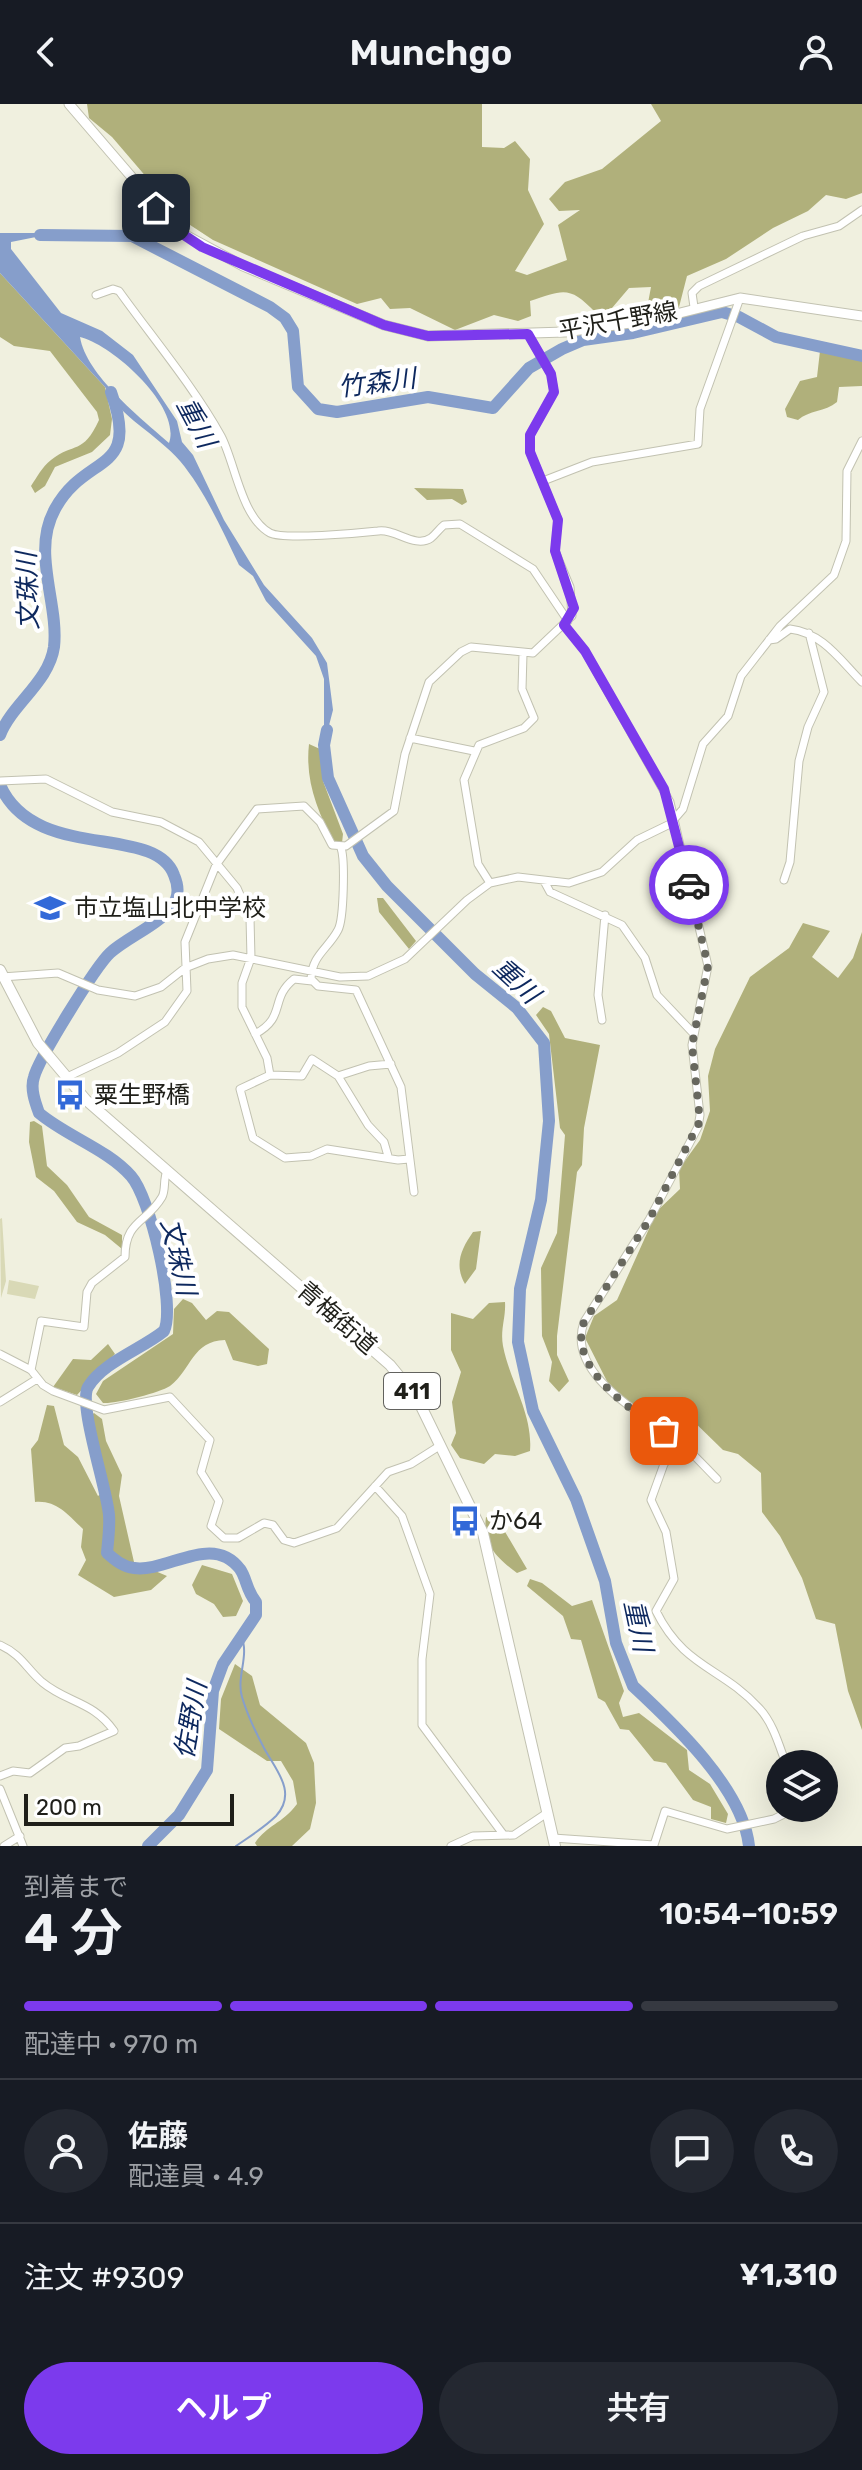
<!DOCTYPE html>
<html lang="ja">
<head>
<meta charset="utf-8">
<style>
  body { margin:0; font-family:Rubik,"Noto Sans JP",sans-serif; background:#242831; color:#f1f3f6; height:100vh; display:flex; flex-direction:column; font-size:30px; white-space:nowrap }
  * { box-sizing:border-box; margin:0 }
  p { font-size:26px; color:#9ea1a6 }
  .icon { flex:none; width:44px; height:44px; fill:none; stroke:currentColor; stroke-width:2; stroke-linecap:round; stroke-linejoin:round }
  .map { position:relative; height:1742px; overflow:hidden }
  .side { display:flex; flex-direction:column; background:#171b24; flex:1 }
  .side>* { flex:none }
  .fabs { position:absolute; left:766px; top:1646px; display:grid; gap:16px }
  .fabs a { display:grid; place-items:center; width:72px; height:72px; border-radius:50%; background:#171b24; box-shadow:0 8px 32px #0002; font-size:40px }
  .scale { position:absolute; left:24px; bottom:20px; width:210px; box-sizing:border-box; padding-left:8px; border:4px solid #1f1f19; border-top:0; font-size:22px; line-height:28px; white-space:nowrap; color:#1f1f19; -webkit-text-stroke:6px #fff; paint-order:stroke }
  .pin { position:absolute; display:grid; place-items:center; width:68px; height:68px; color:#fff; margin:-34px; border-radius:16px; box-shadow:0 4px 12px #0006 }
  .courier { position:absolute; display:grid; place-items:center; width:80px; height:80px; margin:-40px; border:6px solid #7c3aed; border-radius:50%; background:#fff; color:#222; box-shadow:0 2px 10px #0007 }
  .overview em { font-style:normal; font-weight:600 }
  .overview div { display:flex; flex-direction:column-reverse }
  .overview { display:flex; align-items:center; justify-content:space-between; height:136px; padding:0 24px }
  h1 { font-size:52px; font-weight:600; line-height:60px }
  .bar { display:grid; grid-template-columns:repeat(4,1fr); gap:12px 8px; align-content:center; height:96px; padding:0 24px }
  .bar i { height:10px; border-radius:6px; background:#363941 }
  .bar .selected { background:#7c3aed }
  .bar p { grid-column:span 4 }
  .line { display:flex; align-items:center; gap:20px; padding:0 24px; border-top:2px solid #363941 }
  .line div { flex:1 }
  .round { display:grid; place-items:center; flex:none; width:84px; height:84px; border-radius:42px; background:#242831 }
  .button { display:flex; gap:16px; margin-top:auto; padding:16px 24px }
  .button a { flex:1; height:92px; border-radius:48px; background:#7c3aed; color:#fff; font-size:32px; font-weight:600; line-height:92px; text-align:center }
  .button a+a { background:#242831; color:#f1f3f6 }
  header { display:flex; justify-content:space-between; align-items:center; height:104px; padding:0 24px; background:#171b24; font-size:36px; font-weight:600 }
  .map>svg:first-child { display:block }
  .green { fill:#d9d9b6 }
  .forest { fill:#b0b07b }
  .water { fill:#869ecb; fill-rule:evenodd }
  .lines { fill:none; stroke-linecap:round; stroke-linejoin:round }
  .stream { stroke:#869ecb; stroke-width:2 }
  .river { stroke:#869ecb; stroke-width:12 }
  .minor-casing { stroke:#c2c2b1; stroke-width:9 }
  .major-casing { stroke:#c2c2b1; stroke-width:11 }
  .highway-casing { stroke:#c2c2b1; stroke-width:12 }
  .minor { stroke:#fff; stroke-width:7 }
  .major { stroke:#fff; stroke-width:9 }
  .highway { stroke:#fff; stroke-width:10 }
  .done { stroke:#68685e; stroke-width:8; stroke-dasharray:0 14.4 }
  .route { stroke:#7c3aed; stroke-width:10 }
  .labels { text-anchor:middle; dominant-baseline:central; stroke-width:8; stroke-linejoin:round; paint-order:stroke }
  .shield { fill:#fff; stroke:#62625e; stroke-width:2 }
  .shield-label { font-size:22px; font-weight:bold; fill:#1f1f19 }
  .street-label { font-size:24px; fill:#1f1f19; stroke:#fff }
  .poi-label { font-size:24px; fill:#1f1f19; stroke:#fff; text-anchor:start }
  .water-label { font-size:26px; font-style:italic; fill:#0d285e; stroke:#fff }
</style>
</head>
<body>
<header><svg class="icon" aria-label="back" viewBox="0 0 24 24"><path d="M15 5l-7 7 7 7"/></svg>Munchgo<svg class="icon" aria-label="person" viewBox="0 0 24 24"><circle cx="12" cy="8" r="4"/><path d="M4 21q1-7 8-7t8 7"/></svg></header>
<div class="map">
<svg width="862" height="1742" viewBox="0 0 862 1742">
  <rect width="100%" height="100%" fill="#f0f0df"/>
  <path class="green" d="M 2,1114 L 6,1177 L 1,1194 L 0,1115 Z
    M 9,1176 L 39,1182 L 35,1195 L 7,1190 Z"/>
  <path class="forest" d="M 87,0 L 482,0 L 482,43 L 504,44 L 515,37 L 530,55 L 528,86 L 544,120 L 515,167 L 527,171 L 567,156 L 558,121 L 580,106 L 559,107 L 549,95 L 565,78 L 602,65 L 661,17 L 651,0 L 862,0 L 862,89 L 846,95 L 826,91 L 808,107 L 773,124 L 726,155 L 687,172 L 678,207 L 657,211 L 648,199 L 651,183 L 629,184 L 612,204 L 596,209 C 570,182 565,185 530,197 L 531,212 L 518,217 L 494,211 L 455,226 L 410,204 L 390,205 L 381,194 L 357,200 L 213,136 L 184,117 L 112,33 L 89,14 Z
    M 0,169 L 105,283 L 112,315 L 110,331 L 92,348 L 55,363 L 45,382 L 35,389 L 31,382 C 37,373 42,363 51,356 C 74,338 83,351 99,316 L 97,308 L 50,247 L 14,242 L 0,233 Z
    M 828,245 L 862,256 L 862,282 L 839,283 L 837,298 C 825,308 809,306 798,316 L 787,313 L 785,305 L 800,277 L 817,273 L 820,247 Z
    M 414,384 L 463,385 L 467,398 L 462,401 L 452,395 L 427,396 Z
    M 309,640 L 320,645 L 323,677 L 343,730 L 342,739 L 334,738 C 317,707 305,676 309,640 Z
    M 377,794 L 383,794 L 416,837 L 409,845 L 379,808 Z
    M 803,819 L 830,827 L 812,853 L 838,874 L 853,854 L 862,828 L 862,1626 L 848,1587 L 835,1520 L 816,1515 L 802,1474 L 780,1432 L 762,1408 L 761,1369 L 738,1350 L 723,1346 L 684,1308 L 652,1314 L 615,1293 L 585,1234 L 594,1212 L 617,1196 L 657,1107 L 680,1085 L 679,1065 L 700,1036 L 710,1007 L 708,972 L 715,945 L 750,873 L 789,844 Z
    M 543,903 L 551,907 L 565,934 L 600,941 L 584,1024 L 582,1061 L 577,1068 L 557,1232 L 557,1251 L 569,1277 L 559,1288 L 549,1277 L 552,1258 L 542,1232 L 541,1164 L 557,1129 L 565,1031 L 560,1024 L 549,930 L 536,911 Z
    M 34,1017 L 42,1022 L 47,1062 L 67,1081 L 89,1113 L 122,1131 L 122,1145 L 105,1131 L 77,1118 L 54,1087 L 36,1073 L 29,1038 L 30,1018 Z
    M 481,1127 L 476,1165 L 465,1180 C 454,1161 461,1145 473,1128 Z
    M 183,1195 L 192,1199 L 206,1216 L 217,1207 L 229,1208 L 269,1245 L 267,1260 L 258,1262 L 233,1256 L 225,1236 C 192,1237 192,1265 170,1282 C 159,1289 116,1300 103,1299 L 96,1290 L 103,1277 L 173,1230 L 174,1205 Z
    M 505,1198 C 506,1214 500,1225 503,1242 C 510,1278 533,1310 530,1347 L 515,1352 L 495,1350 L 484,1360 L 460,1354 L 451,1341 L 456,1329 L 452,1298 L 461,1268 L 451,1246 L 451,1209 L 473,1215 L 489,1199 Z
    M 108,1240 L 115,1250 L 77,1291 L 53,1283 L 73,1255 L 91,1256 Z
    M 47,1301 L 54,1302 L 64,1341 L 78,1353 L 98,1392 L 108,1384 L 90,1312 L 94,1309 L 102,1315 L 106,1337 L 122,1371 L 119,1392 L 134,1458 L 167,1472 L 151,1486 L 114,1493 L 78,1471 L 86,1456 L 81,1443 L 83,1425 C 68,1411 57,1396 35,1398 L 31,1345 L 38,1336 Z
    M 486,1413 L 501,1421 L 527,1465 L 517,1469 C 497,1454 482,1440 486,1413 Z
    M 202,1461 L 232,1470 L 243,1497 L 236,1512 L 223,1513 L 214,1500 L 196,1490 L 192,1481 Z
    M 530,1475 L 542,1479 L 572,1502 L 592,1496 L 624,1587 L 619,1599 L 623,1613 L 639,1609 L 687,1646 L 689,1666 L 710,1680 L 728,1710 L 726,1719 L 711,1715 L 711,1703 L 693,1696 L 666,1659 L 654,1657 L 629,1626 L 620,1625 L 605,1598 L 598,1594 L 581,1536 L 571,1535 L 563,1512 L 527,1482 Z
    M 235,1560 L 252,1572 L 260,1601 L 306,1639 L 314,1659 L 316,1699 L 310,1725 L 292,1742 L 257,1742 L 255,1739 C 267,1721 282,1720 297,1700 L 293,1677 L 281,1657 L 267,1657 L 219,1625 L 221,1595 Z"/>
  <path class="water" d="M 0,129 L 56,129 L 11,138 L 11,145 L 61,209 L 102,227 L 133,251 L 177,317 L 182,338 L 193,351 L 224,416 L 264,481 L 312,534 L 327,559 L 333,606 L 324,641 L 324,575 L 316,552 L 266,497 L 253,472 L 239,461 C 222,426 205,387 180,357 C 157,330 118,312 105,283 L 0,169 ZM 80,233 C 111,240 182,302 169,339 C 141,314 86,271 80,233 Z"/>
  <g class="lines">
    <path class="stream" d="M 236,1742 C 249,1733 265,1723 276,1712 C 298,1688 275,1665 264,1644 C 256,1629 247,1610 242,1593 C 236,1572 250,1552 241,1531"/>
    <path class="river" d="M 40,131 L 132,132 L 270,203 L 285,214 L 293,227 L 298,283 L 318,305 L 337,308 L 428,293 L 493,304 L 529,264 L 562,245 L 583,236 L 633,229 L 722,208 L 739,213 L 776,233 L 862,252
      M 327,626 L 324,641 L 328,674 L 363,752 L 387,782 L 475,870 L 517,904 L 544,939 L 549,1017 L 541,1096 L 520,1185 L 518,1238 L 533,1307 L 576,1395 L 605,1477 L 616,1539 L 633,1582 C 674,1620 743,1685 749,1742
      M 0,631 C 12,600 49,578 54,543 C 59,499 31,448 55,405 C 86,348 141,371 111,288
      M 0,681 C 34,759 155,719 174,771 C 177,778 179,787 176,795 C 167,818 128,832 110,849 C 96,862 39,954 34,973 C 30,984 35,998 39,1009 C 66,1032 107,1045 131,1072 C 150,1093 176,1202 164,1227 C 142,1245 103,1258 88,1283 C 78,1300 107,1385 109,1411 C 110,1423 108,1437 107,1449 C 115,1456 123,1463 134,1464 C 167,1469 212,1428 240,1465 C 247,1475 246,1486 256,1498 L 256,1511 L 223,1560 L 213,1587 L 207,1666 L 179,1711 L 148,1742"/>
    <g class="minor-casing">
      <path id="minor" d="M 96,191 L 113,185 L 119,187 C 152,233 194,283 221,332 C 235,358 241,413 270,429 C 283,436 360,429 378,427 C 395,424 415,445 431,434 C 436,430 439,425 444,421 L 460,420 L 533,465 L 568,517
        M 694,203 L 692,189 L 699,182 L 803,132 L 839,122 L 862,106
        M 543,377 L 592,358 L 698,340 L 700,305 L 740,194
        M 564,521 L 585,547 L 670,698 L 708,862 L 692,941 L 700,1011 L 698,1023 L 649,1116 L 584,1218 C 565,1271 645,1311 677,1336 C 692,1348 704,1362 717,1375
        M 769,536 L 776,535 L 790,525 C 823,529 840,556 862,578
        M 410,634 L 474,647
        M 0,677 L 46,675 L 112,708 L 161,718 L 199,738 L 237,784 L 250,814 L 251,854 L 242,879 L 242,903 L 267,954 L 270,971
        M 341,744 C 345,755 344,815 338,826 C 328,845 312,851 311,875 L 318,882 L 356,886 L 401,983 L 414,1088
        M 784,776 L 790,758 L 799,657 L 808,623 L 824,588 L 809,529
        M 544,777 L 550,788 L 622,821 L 645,854 L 657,891 L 693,929
        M 490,779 L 478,760 L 464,676 L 479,641 L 524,624 L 534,614 L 522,585 L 523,550
        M 2,873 L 58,869 L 98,886 L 135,892 L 161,883 L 185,864 L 208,855 L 233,851 L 340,873 L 368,872 L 405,855 L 467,796 L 490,779 L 518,773 L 569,779 L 602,768 L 637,736 L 670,720 L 683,705 L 703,640 L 728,612 L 741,572 L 780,522 L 834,471 L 846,437 L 847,367 L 862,337
        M 602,916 L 598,891 L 605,811
        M 255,930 C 287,913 269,895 294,875 L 312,877
        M 391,960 L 369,962 L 338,972 L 312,955 L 302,972 L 270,971 L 240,985 L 253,1034 L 285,1054 L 311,1052 L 327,1045 L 398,1056 L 409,1055
        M 338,972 L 368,1021 L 384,1038 L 388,1052
        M 65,974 L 118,949 L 165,918 L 187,887 L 185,838 L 216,761 L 257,705 L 304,702 L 320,718 L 332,741 L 346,742 L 394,707 L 405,650 L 429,578 L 461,548 L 471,543 L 533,549 L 572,512 L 570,483 L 555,447 L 558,416 L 530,348 L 530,331 L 554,288 L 551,270 L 528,230
        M 0,1250 L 31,1266 L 43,1281 L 53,1287 L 104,1306 L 170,1293 L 210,1336 L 201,1368 L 219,1397 L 211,1422 L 224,1434 L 238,1434 L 264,1419 L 273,1421 L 284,1436 L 294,1439 L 337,1424 L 388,1368 L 411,1360 L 441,1341
        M 31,1266 L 41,1217 L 84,1223 L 87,1188 L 92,1179 L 125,1153 C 125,1116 147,1119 162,1093 C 166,1086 163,1075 167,1067
        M 0,1298 L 37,1275
        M 681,1339 L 664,1360 L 651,1396 L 666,1428 L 674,1475 L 656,1507 C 684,1564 722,1563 759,1604 C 773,1619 779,1641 786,1660
        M 375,1382 L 402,1412 L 430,1490 L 422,1555 L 422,1621 L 503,1730
        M 0,1541 C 22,1551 25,1563 42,1578 C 67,1599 93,1597 114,1627 L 79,1642 L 65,1644 L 30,1669 L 13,1667 L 0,1672
        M 0,1685 L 23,1742
        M 553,1734 L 654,1741 L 665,1707 L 727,1725 L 774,1715 L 796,1704
        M 4,1742 L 20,1732
        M 451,1742 L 473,1732 L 514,1731 L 547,1709"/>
    </g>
    <g class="major-casing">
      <path id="major" d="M 69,0 L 178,127 L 243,162 L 384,221 L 428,232 L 565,228 L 652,216 L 740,194 L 862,212"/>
    </g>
    <g class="highway-casing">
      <path id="highway" d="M 0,866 L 38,939 L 86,996 L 390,1261 L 417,1294 L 483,1429 L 555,1742"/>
    </g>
    <use href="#minor" class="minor"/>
    <use href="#major" class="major"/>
    <use href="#highway" class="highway"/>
  </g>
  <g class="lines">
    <path class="done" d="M 664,1327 C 632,1308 567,1263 584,1218 L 649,1116 L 700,1017 L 692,941 L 708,862 L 689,781"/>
    <path class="route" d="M 156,104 L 178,127 L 202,143 L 384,221 L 428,232 L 528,230 L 551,270 L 554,288 L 530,331 L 530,348 L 558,416 L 555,447 L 574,504 L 564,521 L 585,547 L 664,685 L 689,781"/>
  </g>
  <defs>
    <g id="school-bare" transform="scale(2.4)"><path d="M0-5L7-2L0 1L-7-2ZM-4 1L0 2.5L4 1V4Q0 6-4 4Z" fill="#3269d8" stroke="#fff" stroke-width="2.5" paint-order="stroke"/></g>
    <g id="bus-bare" transform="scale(2.4)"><path d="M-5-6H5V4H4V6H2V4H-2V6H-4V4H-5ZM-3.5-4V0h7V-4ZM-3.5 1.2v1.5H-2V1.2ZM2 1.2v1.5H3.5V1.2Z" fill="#3269d8" stroke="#fff" stroke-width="2.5" paint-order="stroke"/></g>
  </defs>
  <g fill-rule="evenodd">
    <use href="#school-bare" x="50" y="804"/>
    <use href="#bus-bare" x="70" y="991"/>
    <use href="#bus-bare" x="465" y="1417"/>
  </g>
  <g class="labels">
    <rect class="shield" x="384" y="1269" width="56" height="36" rx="6"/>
    <g class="shield-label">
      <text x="412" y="1287">411</text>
    </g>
    <g class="street-label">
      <text transform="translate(618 217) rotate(-10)">平沢千野線</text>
      <text transform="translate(337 1214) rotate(41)">青梅街道</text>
    </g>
    <g class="poi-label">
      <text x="74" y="804">市立塩山北中学校</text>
      <text x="94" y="991">粟生野橋</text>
      <text x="489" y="1417">か64</text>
    </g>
    <g class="water-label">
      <text transform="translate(377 279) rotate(-7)">竹森川</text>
      <text transform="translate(196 319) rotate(62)">重川</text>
      <text transform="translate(28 487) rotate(-92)">文珠川</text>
      <text transform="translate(516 877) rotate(43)">重川</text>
      <text transform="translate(178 1153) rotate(77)">文珠川</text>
      <text transform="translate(638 1522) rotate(78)">重川</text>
      <text transform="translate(191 1616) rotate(-80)">佐野川</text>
    </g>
  </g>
</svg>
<div class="fabs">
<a><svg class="icon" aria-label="layers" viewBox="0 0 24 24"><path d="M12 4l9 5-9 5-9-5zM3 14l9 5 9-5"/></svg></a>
</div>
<div class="scale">200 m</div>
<div class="pin" style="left:664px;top:1327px;background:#ea580c"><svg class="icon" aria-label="bag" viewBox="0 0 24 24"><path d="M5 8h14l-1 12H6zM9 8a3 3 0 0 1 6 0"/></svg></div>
<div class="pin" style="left:156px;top:104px;background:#1f2937"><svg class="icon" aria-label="home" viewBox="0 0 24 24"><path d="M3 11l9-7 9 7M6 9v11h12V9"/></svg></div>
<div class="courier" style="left:689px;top:781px"><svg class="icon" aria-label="car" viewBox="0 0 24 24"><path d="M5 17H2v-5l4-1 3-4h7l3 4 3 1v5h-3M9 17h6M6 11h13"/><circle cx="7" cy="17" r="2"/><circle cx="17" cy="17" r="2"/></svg></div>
</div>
<section class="side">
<div class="overview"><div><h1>4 分</h1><p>到着まで</p></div><em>10:54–10:59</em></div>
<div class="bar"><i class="selected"></i><i class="selected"></i><i class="selected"></i><i></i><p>配達中 · 970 m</p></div>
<div class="line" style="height:144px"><a class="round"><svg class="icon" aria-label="person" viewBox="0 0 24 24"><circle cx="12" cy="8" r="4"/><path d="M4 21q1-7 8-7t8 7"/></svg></a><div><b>佐藤</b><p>配達員 · 4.9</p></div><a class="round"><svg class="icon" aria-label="chat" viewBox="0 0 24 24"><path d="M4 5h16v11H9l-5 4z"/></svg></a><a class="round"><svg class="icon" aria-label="phone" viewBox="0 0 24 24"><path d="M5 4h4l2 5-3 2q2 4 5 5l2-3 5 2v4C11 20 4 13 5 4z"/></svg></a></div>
<div class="line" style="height:104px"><div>注文 #9309</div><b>¥1,310</b></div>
<div class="button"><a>ヘルプ</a><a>共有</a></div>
</section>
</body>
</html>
